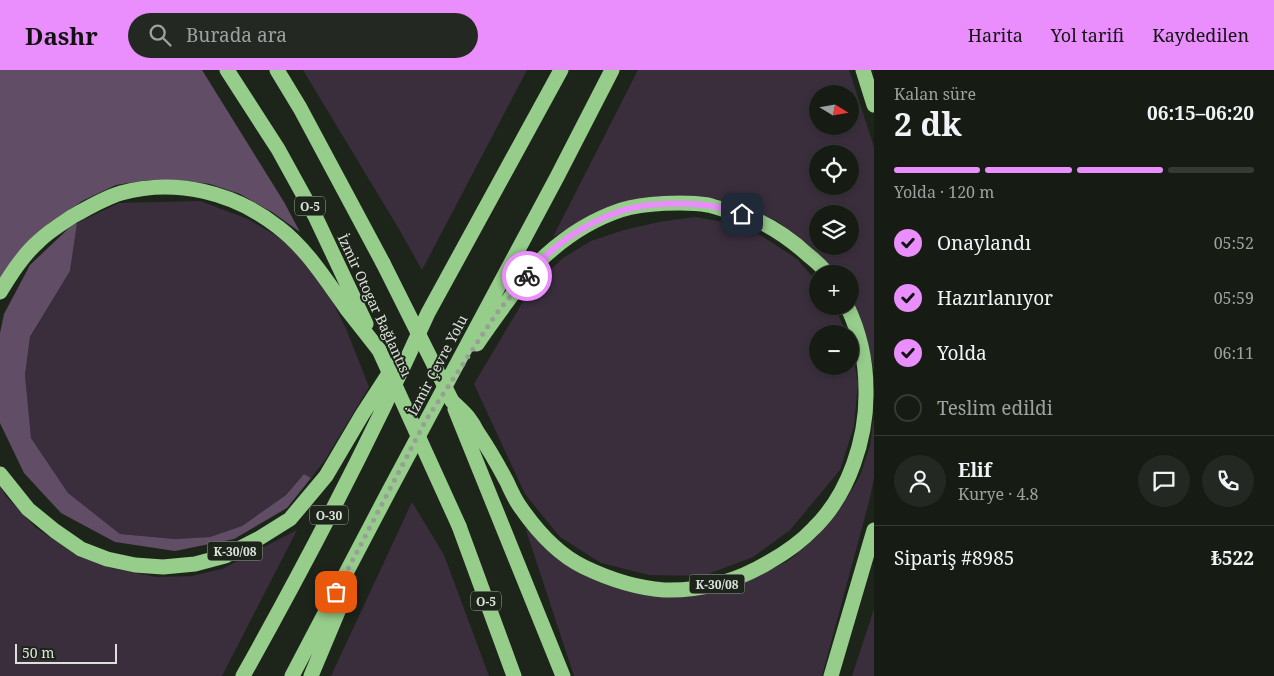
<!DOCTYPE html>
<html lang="tr">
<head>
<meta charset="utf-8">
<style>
  body { margin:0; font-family:"Noto Serif",serif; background:#232922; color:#f1f3f6; height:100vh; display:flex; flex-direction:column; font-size:19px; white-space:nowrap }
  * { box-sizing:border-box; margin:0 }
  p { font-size:16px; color:#9ea1a0 }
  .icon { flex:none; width:28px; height:28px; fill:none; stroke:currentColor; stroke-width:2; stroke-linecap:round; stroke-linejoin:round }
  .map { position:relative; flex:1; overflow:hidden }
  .drawer { display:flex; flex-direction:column; background:#161c14; width:400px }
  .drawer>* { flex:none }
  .needle { width:32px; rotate:101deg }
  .fabs { position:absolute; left:809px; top:15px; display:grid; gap:10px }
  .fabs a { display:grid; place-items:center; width:50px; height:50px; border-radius:50%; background:#161c14; box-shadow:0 2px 8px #0003,0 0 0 1px #353a34; font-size:25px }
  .scale { position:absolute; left:15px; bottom:12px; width:102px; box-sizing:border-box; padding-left:5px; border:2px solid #dbe0da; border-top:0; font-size:14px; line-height:18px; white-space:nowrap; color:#dbe0da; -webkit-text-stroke:4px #1d251b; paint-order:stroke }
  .pin { position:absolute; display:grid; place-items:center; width:42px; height:42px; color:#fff; margin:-21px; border-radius:10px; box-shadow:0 2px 8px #0006 }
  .courier { position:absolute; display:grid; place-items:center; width:50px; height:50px; margin:-25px; border:4px solid #ea8dfd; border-radius:50%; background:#fff; color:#222; box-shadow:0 1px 6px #0007 }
  .overview em { font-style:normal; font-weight:700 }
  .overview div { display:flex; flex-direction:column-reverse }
  .overview { display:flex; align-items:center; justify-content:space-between; height:85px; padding:0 20px }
  h1 { font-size:32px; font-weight:700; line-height:38px }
  .bar { display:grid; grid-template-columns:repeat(4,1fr); gap:8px 5px; align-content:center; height:60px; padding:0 20px }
  .bar i { height:6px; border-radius:4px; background:#353a34 }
  .bar .current { background:#ea8dfd }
  .bar p { grid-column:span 4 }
  .line { display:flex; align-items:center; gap:12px; padding:0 20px; border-top:1px solid #353a34 }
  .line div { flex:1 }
  .round { display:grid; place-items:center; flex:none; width:52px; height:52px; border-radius:26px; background:#232922 }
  ol { padding:0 20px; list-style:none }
  li { display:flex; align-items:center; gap:15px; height:55px }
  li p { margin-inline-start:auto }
  li .icon { padding:5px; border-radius:50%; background:#ea8dfd; color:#111; stroke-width:4 }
  li:last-child { color:#9ea1a0 }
  li i { width:28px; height:28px; border:2px solid #353a34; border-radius:50% }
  header { display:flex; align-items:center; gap:30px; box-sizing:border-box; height:70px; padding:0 25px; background:#ea8dfd; color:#111 }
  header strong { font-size:24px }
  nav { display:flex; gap:28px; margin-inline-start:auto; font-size:18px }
  .search { width:350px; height:45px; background:#232922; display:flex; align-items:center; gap:12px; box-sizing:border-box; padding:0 18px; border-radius:28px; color:#9ea1a0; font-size:19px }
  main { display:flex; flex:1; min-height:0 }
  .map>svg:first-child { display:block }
  .green { fill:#3a2e3d; fill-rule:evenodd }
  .forest { fill:#624d66 }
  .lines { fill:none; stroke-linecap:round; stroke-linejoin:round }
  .motorway { stroke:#96cd8b; stroke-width:15 }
  .motorway-bridge { stroke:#96cd8b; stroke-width:15 }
  .done { stroke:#989f97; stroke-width:5; stroke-dasharray:0 9 }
  .route { stroke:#ea8dfd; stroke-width:6 }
  .labels { text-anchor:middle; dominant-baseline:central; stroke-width:4; stroke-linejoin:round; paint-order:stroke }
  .shield { fill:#1d251b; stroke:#a2a8a1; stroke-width:1 }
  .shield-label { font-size:12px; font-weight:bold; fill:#dbe0da }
  .street-label { font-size:14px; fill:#dbe0da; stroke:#1d251b }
</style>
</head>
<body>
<header>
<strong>Dashr</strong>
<div class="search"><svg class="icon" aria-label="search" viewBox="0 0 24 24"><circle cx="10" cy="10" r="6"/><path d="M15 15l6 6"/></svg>Burada ara</div>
<nav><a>Harita</a><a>Yol tarifi</a><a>Kaydedilen</a></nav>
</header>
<main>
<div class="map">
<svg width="874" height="606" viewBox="0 0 874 606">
  <rect width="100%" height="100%" fill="#1d251b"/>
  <path class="green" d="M 303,0 L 527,0 L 422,200 L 399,159 Z
    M 638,0 L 849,0 L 874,77 L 874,301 L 866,264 L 850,228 L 850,204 L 834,204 L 831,199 L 808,175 L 777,151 L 746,138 L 716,129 L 680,125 L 636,130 L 592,145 L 553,167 ZM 818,24 L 850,24 L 850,56 L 818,56 ZM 818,84 L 850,84 L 850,116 L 818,116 ZM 818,144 L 850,144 L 850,176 L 818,176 Z
    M 200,131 L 248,149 L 285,171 L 324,214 L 347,261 L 369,317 L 325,390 L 311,408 L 304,404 L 286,425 L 242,456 L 210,467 L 175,469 L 120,464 L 68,423 L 31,368 L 25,305 L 30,268 L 70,201 L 77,153 L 119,133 Z
    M 695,147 L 730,153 L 760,165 L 797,189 L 817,212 L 818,236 L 834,236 L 847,264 L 818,264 L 818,296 L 850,296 L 850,271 L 858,312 L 854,356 L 840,400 L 790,460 L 753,487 L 703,506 L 649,505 L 601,493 L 560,467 L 525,424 L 474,314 L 531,218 L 563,188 L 591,171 L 624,160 L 659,152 Z
    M 874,345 L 874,408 L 870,428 L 822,606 L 574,606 L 525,457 L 544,478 L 562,491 L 659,527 L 748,510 L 788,491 L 812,471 L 842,436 L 860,406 L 870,376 Z
    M 0,415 L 5,425 L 35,457 L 76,485 L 111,498 L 156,507 L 192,506 L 222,499 L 297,460 L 222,606 L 0,606 Z
    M 412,432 L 444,485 L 489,606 L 331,606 Z
    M 874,539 L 874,606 L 852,606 Z"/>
  <path class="forest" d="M 0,0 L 202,0 L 284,132 L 300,162 L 272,142 L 240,124 L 210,114 L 180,110 L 147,110 L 116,115 L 84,130 L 49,153 L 14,189 L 0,211 Z
    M 77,153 L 70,201 L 30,267 L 25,305 L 31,368 L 68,423 L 120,464 L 175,469 L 210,467 L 242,456 L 286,425 L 304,404 L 311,408 L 287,438 L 234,469 L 175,481 L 115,472 L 61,443 L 24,403 L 0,353 L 0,263 L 4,244 L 30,195 L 70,157 Z"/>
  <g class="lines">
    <path class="motorway" d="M 227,0 L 278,79 L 316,148 L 366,254
      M 277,0 L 300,38 L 383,193
      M 863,0 L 874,35
      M 0,222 C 11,204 23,185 39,171 C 49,161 61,154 73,146 C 88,138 104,128 121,123 C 175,108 234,122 278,157 C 306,178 326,210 346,238 C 357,252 368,266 379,280
      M 477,274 C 491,253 506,233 521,213 C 529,203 537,193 546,185 C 567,166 594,149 621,140 C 643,133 685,131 708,135 C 716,137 725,140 733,142 C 762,149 786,165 808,185 C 815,191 822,196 827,204
      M 452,331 C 457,336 463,341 468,347 C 472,352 475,357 478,363 C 489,379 498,395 507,412 C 511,421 515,430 521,438 C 537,461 559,485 584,497 C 609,509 637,518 664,520 C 703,521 736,512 769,492 C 785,483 801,472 814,458 C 849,424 867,368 866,320 C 866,291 860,263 847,236
      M 455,339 L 563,606
      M 0,404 L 28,439 L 55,461 L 81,479 L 107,489 L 135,495 L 163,497 L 195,494 L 225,486 L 258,469 L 290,449 L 326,406 L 362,345 L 393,297 L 396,294
      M 459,456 L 514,606
      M 243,606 C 309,488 372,367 428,243 L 561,0
      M 292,606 L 389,421 L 557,107 L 612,0
      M 311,606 L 347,520
      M 831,606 L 874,460"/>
    <path class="motorway-bridge" d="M 383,193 L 452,331
      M 379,280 L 459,456"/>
  </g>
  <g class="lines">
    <path class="done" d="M 336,522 L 426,350 L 496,244 L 527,206"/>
    <path class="route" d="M 527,206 C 551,176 585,153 621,141 C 645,133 680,132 705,135 C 717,136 730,141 742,144"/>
  </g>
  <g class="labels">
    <g class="shield">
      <rect x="295" y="126.5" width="30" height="19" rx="4"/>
      <rect x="310" y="435.5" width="38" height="19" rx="4"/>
      <rect x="207.5" y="471.5" width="55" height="19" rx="4"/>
      <rect x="689.5" y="504.5" width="55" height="19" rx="4"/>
      <rect x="471" y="521.5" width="30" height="19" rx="4"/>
    </g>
    <g class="shield-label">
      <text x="310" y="136">O-5</text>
      <text x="329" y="445">O-30</text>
      <text x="235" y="481">K-30/08</text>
      <text x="717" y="514">K-30/08</text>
      <text x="486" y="531">O-5</text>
    </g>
    <g class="street-label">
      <text transform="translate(375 235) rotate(65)">İzmir Otogar Bağlantısı</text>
      <text transform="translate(437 295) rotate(-62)">İzmir Çevre Yolu</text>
    </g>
  </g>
</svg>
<div class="fabs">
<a><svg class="needle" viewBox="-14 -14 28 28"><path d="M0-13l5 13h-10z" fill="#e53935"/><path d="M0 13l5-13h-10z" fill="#9ea1a0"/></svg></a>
<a><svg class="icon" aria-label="locate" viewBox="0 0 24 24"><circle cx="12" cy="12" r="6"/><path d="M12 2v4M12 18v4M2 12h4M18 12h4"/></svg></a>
<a><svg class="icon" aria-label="layers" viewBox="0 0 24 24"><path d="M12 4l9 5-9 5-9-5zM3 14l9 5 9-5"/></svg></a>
<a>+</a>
<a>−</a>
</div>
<div class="scale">50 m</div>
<div class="pin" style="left:336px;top:522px;background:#ea580c"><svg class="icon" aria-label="bag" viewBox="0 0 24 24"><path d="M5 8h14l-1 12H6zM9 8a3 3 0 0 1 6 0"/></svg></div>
<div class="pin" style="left:742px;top:144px;background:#1f2937"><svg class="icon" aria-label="home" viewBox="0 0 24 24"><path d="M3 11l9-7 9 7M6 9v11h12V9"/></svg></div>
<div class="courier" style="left:527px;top:206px"><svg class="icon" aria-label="bike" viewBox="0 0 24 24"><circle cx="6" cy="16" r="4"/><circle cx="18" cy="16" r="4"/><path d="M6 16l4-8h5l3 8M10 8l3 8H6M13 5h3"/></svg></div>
</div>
<section class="drawer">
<div class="overview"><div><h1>2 dk</h1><p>Kalan süre</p></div><em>06:15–06:20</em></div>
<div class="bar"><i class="current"></i><i class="current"></i><i class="current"></i><i></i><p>Yolda · 120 m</p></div>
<ol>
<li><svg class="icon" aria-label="check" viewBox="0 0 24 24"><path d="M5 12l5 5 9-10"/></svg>Onaylandı<p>05:52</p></li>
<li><svg class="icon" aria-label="check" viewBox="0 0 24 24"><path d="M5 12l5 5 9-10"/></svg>Hazırlanıyor<p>05:59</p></li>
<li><svg class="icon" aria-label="check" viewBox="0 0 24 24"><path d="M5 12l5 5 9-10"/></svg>Yolda<p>06:11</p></li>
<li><i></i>Teslim edildi</li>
</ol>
<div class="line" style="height:90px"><a class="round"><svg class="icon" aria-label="person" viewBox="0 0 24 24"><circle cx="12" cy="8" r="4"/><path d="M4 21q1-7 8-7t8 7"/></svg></a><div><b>Elif</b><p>Kurye · 4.8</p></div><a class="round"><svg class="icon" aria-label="chat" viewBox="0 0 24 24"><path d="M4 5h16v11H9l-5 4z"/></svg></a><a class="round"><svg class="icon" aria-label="phone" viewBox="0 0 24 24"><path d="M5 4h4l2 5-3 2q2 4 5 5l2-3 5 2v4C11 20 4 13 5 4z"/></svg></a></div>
<div class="line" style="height:65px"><div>Sipariş #8985</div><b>₺522</b></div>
</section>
</main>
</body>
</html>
